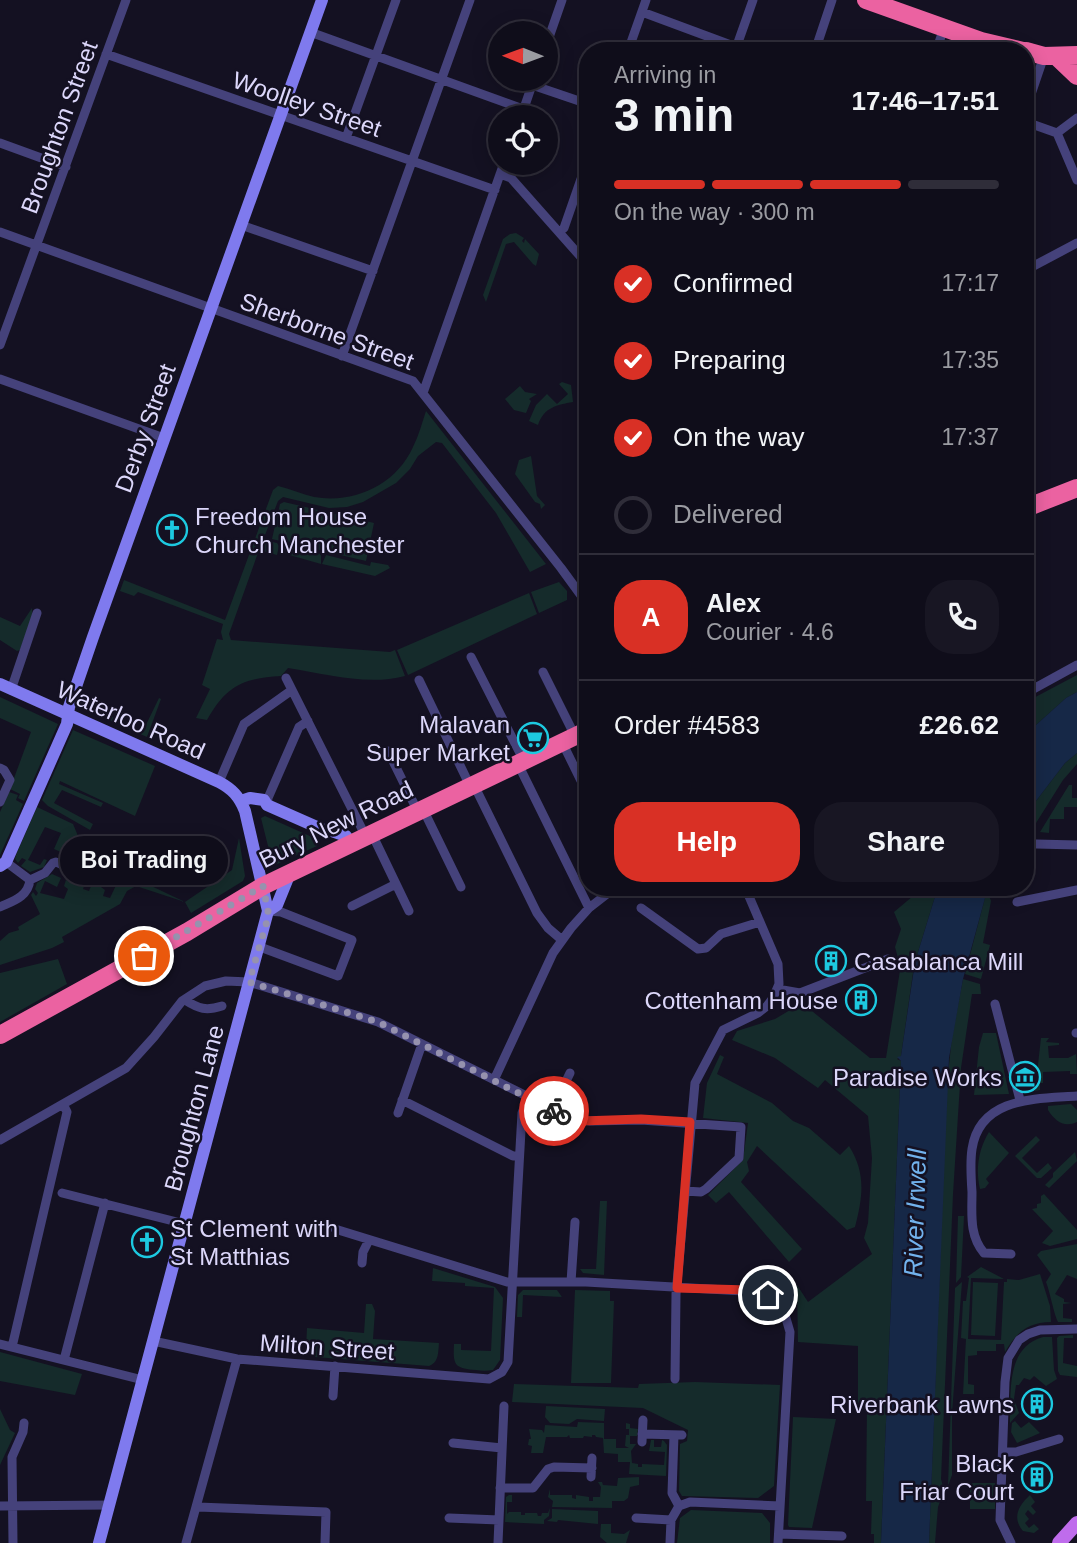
<!DOCTYPE html>
<html lang="en">
<head>
<meta charset="utf-8">
<style>
  body { margin:0; font-family:Arial,sans-serif; background:#181623; color:#f1f3f6; height:100vh; display:flex; flex-direction:column; font-size:26px; white-space:nowrap }
  * { box-sizing:border-box; margin:0 }
  p { font-size:23px; color:#9b9ca2 }
  .icon { flex:none; width:38px; height:38px; fill:none; stroke:currentColor; stroke-width:2; stroke-linecap:round; stroke-linejoin:round }
  .map { position:relative; flex:1; overflow:hidden }
  .details { position:absolute; left:579px; top:42px; width:455px; height:854px; display:flex; flex-direction:column; background:#0f0d1a; border-radius:28px; box-shadow:0 4px 18px #0003,0 0 0 2px #2f2d39 }
  .details>* { flex:none }
  .needle { width:46px; rotate:271deg }
  .tools { position:absolute; left:488px; top:21px; display:grid; gap:14px }
  .tools a { display:grid; place-items:center; width:70px; height:70px; border-radius:50%; background:#0f0d1a; box-shadow:0 4px 18px #0003,0 0 0 2px #2f2d39; font-size:35px }
  .pin { position:absolute; display:grid; place-items:center; width:60px; height:60px; color:#fff; margin:-30px; border:4px solid #fff; border-radius:50%; box-shadow:0 2px 7px #0007 }
  .courier { position:absolute; display:grid; place-items:center; width:70px; height:70px; margin:-35px; border:5px solid #d93025; border-radius:50%; background:#fff; color:#222; box-shadow:0 2px 9px #0007 }
  .bubble { position:absolute; height:49px; border-radius:24px; background:#0f0d1a; box-shadow:0 4px 18px #0003,0 0 0 2px #2f2d39; font-size:23px; font-weight:600; line-height:49px; text-align:center }
  .summary em { font-style:normal; font-weight:600 }
  .summary div { display:flex; flex-direction:column-reverse }
  .summary { display:flex; align-items:center; justify-content:space-between; height:119px; padding:0 35px }
  h1 { font-size:46px; font-weight:600; line-height:52px }
  .bar { display:grid; grid-template-columns:repeat(4,1fr); gap:10px 7px; align-content:center; height:84px; padding:0 35px }
  .bar i { height:9px; border-radius:5px; background:#2f2d39 }
  .bar .current { background:#d93025 }
  .bar p { grid-column:span 4 }
  .line { display:flex; align-items:center; gap:18px; padding:0 35px; border-top:2px solid #2f2d39 }
  .line div { flex:1 }
  .round { display:grid; place-items:center; flex:none; width:74px; height:74px; border-radius:28px; background:#181623 }
  ol { padding:0 35px; list-style:none }
  li { display:flex; align-items:center; gap:21px; height:77px }
  li p { margin-inline-start:auto }
  li .icon { padding:7px; border-radius:50%; background:#d93025; color:#fff; stroke-width:4 }
  li:last-child { color:#9b9ca2 }
  li i { width:38px; height:38px; border:4px solid #2f2d39; border-radius:50% }
  .action { display:flex; gap:14px; margin-top:auto; padding:14px 35px }
  .action a { flex:1; height:80px; border-radius:28px; background:#d93025; color:#fff; font-size:28px; font-weight:600; line-height:80px; text-align:center }
  .action a+a { background:#181623; color:#f1f3f6 }
  .map>svg:first-child { display:block }
  .green { fill:#152b2b }
  .water { fill:#162847 }
  .lines { fill:none; stroke-linecap:round; stroke-linejoin:round }
  .street { stroke:#45427b; stroke-width:9 }
  .secondary { stroke:#7f7aee; stroke-width:12 }
  .primary { stroke:#bf6cec; stroke-width:14 }
  .highway { stroke:#eb62a1; stroke-width:18 }
  .done { stroke:#9692ae; stroke-width:7; stroke-dasharray:0 12.6 }
  .route { stroke:#d93025; stroke-width:9 }
  .labels { text-anchor:middle; dominant-baseline:central; stroke-width:5; stroke-linejoin:round; paint-order:stroke }
  .street-label { font-size:24px; fill:#dcd7fa; stroke:#141122 }
  .poi-label { font-size:24px; fill:#dcd7fa; stroke:#141122; text-anchor:end }
  .water-label { font-size:26px; font-style:italic; fill:#72b2ed; stroke:#141122 }
</style>
</head>
<body>
<div class="map">
<svg width="1077" height="1543" viewBox="0 0 1077 1543">
  <rect width="100%" height="100%" fill="#141122"/>
  <path class="green" d="M 510,234 L 516,233 L 524,238 L 522,241 L 524,243 L 525,239 L 539,254 L 536,266 L 533,264 L 514,242 L 506,244 L 486,302 L 483,295 L 503,239 Z
    M 562,382 L 571,385 L 573,402 C 557,405 544,407 538,425 L 529,421 L 536,405 L 547,394 L 557,404 L 568,394 L 559,384 Z
    M 520,386 L 525,392 L 537,394 L 529,399 L 531,401 L 526,413 L 514,410 L 505,399 Z
    M 426,411 L 546,564 L 530,572 L 496,513 L 442,443 L 436,442 L 418,456 L 410,469 L 396,483 L 363,502 L 347,507 L 329,508 L 283,497 L 278,501 L 262,543 L 267,541 L 277,543 L 279,546 L 277,555 L 259,550 L 229,634 L 231,640 L 390,652 L 395,650 L 405,676 C 367,686 327,674 288,668 L 281,676 C 243,678 226,686 207,720 L 196,718 L 210,689 L 202,685 L 217,639 L 223,640 L 221,632 L 223,624 L 138,592 L 134,596 L 120,591 L 124,580 L 225,620 L 273,490 L 278,486 C 290,489 302,494 314,497 C 354,504 396,485 413,447 C 419,435 422,423 426,411 Z
    M 531,456 L 537,496 L 545,505 L 541,509 L 540,504 L 535,502 L 515,474 L 519,460 Z
    M 284,502 L 374,523 L 366,561 L 272,539 L 280,504 Z
    M 283,545 L 321,554 L 321,564 L 279,552 Z
    M 326,555 L 370,566 L 371,562 L 388,565 L 390,568 L 375,576 L 322,564 Z
    M 559,582 L 567,591 L 567,600 L 539,613 L 531,592 Z
    M 529,593 L 537,614 L 408,675 L 397,650 Z
    M 32,608 L 32,616 L 20,650 L 17,651 L 0,640 L 0,617 L 20,626 Z
    M 1077,675 L 1077,692 L 1066,698 L 1026,734 L 1026,702 Z
    M 0,697 L 58,724 L 24,801 L 18,798 L 20,794 L 10,789 L 31,732 L 0,718 Z
    M 159,698 L 161,699 L 147,737 L 97,715 L 98,712 L 102,712 L 143,731 Z
    M 73,730 L 155,766 L 135,816 L 60,781 L 59,784 L 103,803 L 101,807 L 62,790 L 54,803 L 93,824 L 90,830 L 48,806 L 42,800 Z
    M 1077,753 L 1077,764 L 1063,780 L 1026,839 L 1026,814 L 1065,763 Z
    M 1069,785 L 1072,785 L 1072,798 L 1077,798 L 1077,807 L 1064,807 L 1064,819 L 1050,819 L 1049,833 L 1040,832 Z
    M 9,792 L 18,795 L 16,800 L 23,804 L 0,855 L 0,812 Z
    M 37,807 L 73,824 L 86,855 L 185,902 L 232,870 L 239,838 L 245,876 L 243,881 L 191,913 L 185,902 L 136,886 L 127,891 L 120,904 L 62,937 L 64,942 L 52,948 L 0,965 L 0,941 L 9,933 L 19,930 L 18,927 L 40,914 L 31,895 L 33,892 L 36,896 L 38,893 L 35,889 L 37,883 L 52,874 L 61,878 L 57,887 L 45,881 L 40,893 L 64,899 L 68,889 L 64,886 L 66,880 L 79,886 L 83,877 L 87,879 L 83,889 L 89,891 L 93,881 L 105,890 L 103,896 L 110,898 L 119,879 L 113,875 L 107,881 L 96,876 L 100,866 L 94,864 L 93,866 L 54,849 L 61,833 L 45,827 L 28,860 L 40,865 L 44,859 L 47,860 L 44,867 L 30,872 L 21,866 L 26,860 L 22,858 L 18,863 L 15,859 L 16,855 Z
    M 265,816 L 312,837 L 317,841 L 317,846 L 273,866 L 261,818 Z
    M 916,887 L 938,887 L 915,962 L 898,958 L 895,947 L 901,929 L 894,912 L 913,896 Z
    M 987,890 L 991,901 L 983,943 L 990,945 L 981,979 L 965,974 Z
    M 58,959 L 67,984 L 0,1022 L 0,973 Z
    M 901,964 L 914,966 L 901,1056 L 897,1059 L 901,1061 L 881,1543 L 874,1543 L 874,1534 L 871,1534 L 872,1501 L 866,1501 L 867,1406 L 858,1405 L 858,1346 L 798,1342 L 797,1285 L 808,1302 L 872,1254 L 864,1238 L 868,1223 L 872,1158 L 868,1116 L 825,1080 L 818,1088 L 775,1058 L 732,1040 L 737,1031 L 775,1019 L 802,1003 L 870,1058 L 886,1058 Z
    M 963,979 L 980,984 L 981,994 L 972,994 L 961,1068 L 953,1194 L 941,1479 L 944,1490 L 938,1507 L 935,1543 L 929,1543 L 947,1083 L 952,1037 Z
    M 983,1033 L 996,1033 L 1009,1094 L 974,1095 L 979,1047 Z
    M 1041,1038 L 1049,1038 L 1046,1042 L 1059,1043 L 1059,1045 L 1048,1046 L 1049,1058 L 1068,1058 L 1076,1054 L 1077,1074 L 1070,1074 L 1070,1071 L 1043,1072 L 1043,1083 L 1040,1083 L 1040,1090 L 1035,1091 Z
    M 720,1055 L 724,1057 L 717,1074 L 772,1103 L 793,1121 L 809,1128 L 840,1155 L 849,1146 C 866,1173 863,1196 855,1227 L 847,1230 L 757,1146 L 747,1162 L 749,1171 L 741,1182 L 802,1249 L 789,1262 L 729,1192 L 716,1203 L 708,1195 L 743,1160 L 748,1123 L 703,1118 L 707,1083 Z
    M 1071,1104 L 1077,1110 L 1077,1122 C 1064,1128 1055,1121 1048,1110 L 1048,1106 Z
    M 989,1132 L 1009,1153 L 986,1179 L 989,1183 L 985,1188 L 980,1189 C 975,1169 979,1148 989,1132 Z
    M 1036,1136 L 1040,1140 L 1022,1158 L 1037,1173 L 1048,1163 L 1052,1168 L 1041,1178 L 1037,1178 L 1015,1156 Z
    M 1075,1152 L 1077,1161 L 1049,1188 L 1045,1185 L 1053,1177 L 1053,1173 Z
    M 1044,1194 L 1077,1230 L 1077,1239 L 1050,1246 L 1042,1243 L 1053,1231 L 1032,1209 L 1037,1208 L 1037,1204 L 1041,1203 L 1041,1196 Z
    M 600,1201 L 607,1201 L 604,1275 L 583,1273 L 580,1269 L 596,1269 Z
    M 958,1216 L 964,1216 L 961,1277 L 956,1283 Z
    M 1077,1244 L 1077,1279 L 1067,1275 L 1055,1294 L 1064,1299 L 1064,1302 L 1072,1303 L 1063,1304 L 1063,1318 L 1072,1319 L 1072,1322 L 1058,1322 C 1054,1315 1050,1292 1046,1282 L 1051,1274 L 1037,1255 L 1041,1251 Z
    M 981,1267 L 1004,1279 L 971,1278 L 968,1339 L 1001,1340 L 1004,1282 L 1007,1282 L 1007,1279 L 1019,1280 L 1040,1274 L 1050,1306 L 1051,1322 C 1028,1322 1016,1333 1005,1352 L 1004,1344 L 996,1344 L 996,1351 L 977,1351 L 977,1355 L 968,1356 L 968,1384 L 974,1385 L 974,1394 L 963,1394 L 966,1339 L 961,1338 L 963,1301 L 966,1301 L 969,1278 L 967,1277 Z
    M 433,1268 L 495,1287 L 503,1298 L 500,1360 L 493,1370 C 487,1371 482,1371 476,1370 C 454,1368 453,1365 454,1344 L 461,1344 L 461,1350 L 491,1351 L 494,1288 L 465,1286 L 465,1283 L 432,1281 Z
    M 962,1282 L 952,1413 L 952,1475 L 948,1486 L 955,1288 Z
    M 973,1282 L 998,1283 L 995,1336 L 971,1335 Z
    M 523,1290 L 557,1290 L 562,1297 L 523,1295 L 522,1317 L 517,1317 L 518,1295 Z
    M 575,1290 L 610,1291 L 610,1301 L 614,1301 L 611,1383 L 571,1383 Z
    M 366,1304 L 372,1304 L 375,1311 L 373,1339 L 439,1343 C 438,1353 439,1362 429,1366 L 315,1357 L 315,1349 L 306,1348 L 307,1328 L 364,1333 Z
    M 1073,1335 L 1073,1338 L 1064,1338 L 1063,1363 L 1077,1366 L 1077,1377 L 1060,1375 L 1058,1371 L 1057,1338 L 1059,1336 Z
    M 1043,1337 L 1052,1337 L 1054,1370 L 1057,1379 L 1046,1386 L 1034,1376 L 1030,1380 L 1024,1378 L 1019,1385 L 1016,1385 L 1014,1399 L 1019,1413 L 1010,1423 C 1011,1392 1006,1347 1043,1337 Z
    M 0,1352 L 82,1374 L 75,1395 L 0,1381 Z
    M 695,1382 L 780,1385 L 774,1486 L 758,1498 L 682,1496 L 679,1491 L 680,1444 L 687,1441 L 688,1430 L 643,1408 L 512,1402 L 514,1384 L 638,1388 L 639,1384 Z
    M 546,1406 L 605,1409 L 604,1421 L 577,1419 L 569,1424 L 550,1423 L 545,1417 Z
    M 0,1409 L 10,1430 L 15,1433 L 0,1465 Z
    M 793,1417 L 836,1419 L 812,1528 L 789,1527 L 788,1525 Z
    M 1015,1421 L 1021,1428 L 1029,1422 L 1040,1433 L 1017,1443 L 1011,1432 L 1012,1423 Z
    M 578,1422 L 604,1423 L 604,1439 L 616,1439 L 616,1448 L 629,1448 L 625,1446 L 626,1435 L 629,1435 L 629,1429 L 626,1429 L 626,1423 L 630,1424 L 630,1428 L 638,1429 L 637,1436 L 630,1436 L 630,1444 L 636,1444 L 631,1451 L 632,1463 L 638,1464 L 638,1467 L 642,1467 L 642,1464 L 664,1465 L 665,1452 L 649,1451 L 651,1440 L 654,1440 L 654,1447 L 661,1447 L 662,1440 L 664,1441 L 667,1445 L 666,1476 L 629,1474 L 630,1462 L 618,1462 L 618,1454 L 604,1453 L 603,1438 L 596,1437 L 595,1435 L 592,1435 L 592,1437 L 584,1436 L 583,1438 L 570,1438 L 569,1435 L 567,1437 L 546,1437 L 543,1453 L 531,1453 L 532,1446 L 528,1445 L 529,1439 L 531,1439 L 529,1429 L 542,1430 L 544,1433 L 545,1425 L 577,1427 Z
    M 639,1477 L 639,1485 L 630,1487 L 628,1498 L 624,1501 L 612,1501 L 612,1508 L 552,1507 L 553,1501 L 548,1497 L 550,1489 L 550,1495 L 572,1495 L 572,1498 L 576,1499 L 576,1495 L 589,1497 L 589,1501 L 593,1501 L 593,1497 L 600,1497 L 601,1487 L 598,1482 L 602,1482 L 603,1485 L 617,1486 L 618,1478 Z
    M 970,1483 L 995,1483 L 995,1509 L 970,1509 Z
    M 509,1495 L 512,1495 L 512,1502 L 507,1502 L 507,1514 L 509,1512 L 521,1512 L 521,1515 L 525,1515 L 525,1513 L 537,1513 L 538,1516 L 541,1516 L 542,1513 L 548,1513 L 550,1508 L 549,1516 L 544,1520 L 544,1524 L 505,1522 L 506,1497 Z
    M 1030,1495 L 1035,1502 L 1031,1506 L 1036,1512 L 1033,1515 L 1028,1510 L 1025,1514 L 1029,1519 L 1025,1523 L 1029,1528 L 1034,1524 L 1039,1529 L 1034,1533 L 1023,1531 C 1012,1518 1018,1506 1030,1495 Z
    M 552,1509 L 598,1511 L 598,1524 L 558,1520 L 557,1522 L 547,1521 L 552,1518 Z
    M 691,1510 L 762,1513 L 770,1523 L 770,1543 L 677,1543 L 680,1518 Z
    M 601,1524 L 611,1524 L 611,1533 L 624,1534 L 630,1530 L 626,1543 L 607,1543 L 600,1537 Z"/>
  <path class="water" d="M 1077,692 L 1077,753 L 1065,763 L 1026,814 L 1026,734 L 1066,698 Z
    M 938,887 L 988,887 L 963,979 L 949,1058 L 929,1543 L 881,1543 L 901,1061 L 897,1057 L 901,1056 L 915,962 Z"/>
  <g class="lines">
    <path class="street" d="M 642,12 L 747,51
      M 310,32 L 523,109
      M 817,44 L 835,51
      M 546,46 L 562,0
      M 628,51 L 646,0
      M 735,51 L 753,0
      M 815,51 L 832,0
      M 936,51 L 944,28
      M 106,54 L 495,190
      M 532,85 L 588,104
      M 1026,109 L 1044,56
      M 521,117 L 534,79
      M 1026,122 L 1057,133
      M 1057,133 L 1077,180
      M 1057,133 L 1077,118
      M 346,138 L 396,0
      M 0,143 L 66,167
      M 500,174 L 511,178 L 588,265
      M 241,225 L 373,271
      M 0,232 L 413,381 L 561,568 L 588,605
      M 559,232 L 564,228 L 588,159
      M 1026,270 L 1077,243
      M 0,345 L 126,0
      M 342,356 L 470,0
      M 0,379 L 164,438
      M 423,393 L 504,163
      M 471,657 L 524,761
      M 543,672 L 575,736
      M 286,678 L 366,837
      M 419,680 L 470,786
      M 11,690 L 37,613
      M 1026,693 L 1077,665
      M 562,742 L 588,795
      M 388,751 L 418,812
      M 518,764 L 589,908
      M 0,768 L 4,770 L 10,780 L 0,802
      M 219,782 L 244,724 L 292,690
      M 474,785 L 537,913 L 548,928 L 562,940
      M 267,805 L 268,798 L 299,727 L 308,721
      M 423,809 L 461,887
      M 372,834 L 409,911
      M 1036,844 L 1077,845
      M 6,862 L 30,880
      M 30,880 L 45,873 L 53,863 L 56,862 L 80,873
      M 1017,902 L 1077,890
      M 352,906 L 396,884
      M 0,907 C 13,901 28,897 30,880
      M 641,908 L 698,949 L 706,948 L 721,934 L 760,922
      M 260,947 L 338,976 L 352,940 L 281,912 L 268,911
      M 777,989 L 800,993 L 888,959
      M 185,1000 C 199,1009 206,1011 222,1006
      M 995,1004 L 1020,1100
      M 1076,1033 L 1077,1033
      M 494,1080 L 553,953 L 571,928 L 589,908 L 616,887
      M 402,1100 L 513,1156 L 519,1156
      M 552,1110 L 570,1073
      M 398,1113 L 422,1044
      M 0,1140 L 126,1068 L 154,1037 L 182,1001 L 205,986 L 226,981 L 249,982 L 378,1022 L 573,1119 L 590,1121 L 641,1120 L 741,1127 L 739,1158 L 706,1189 L 701,1192 L 685,1191
      M 62,1193 L 185,1224
      M 335,1229 L 507,1282 L 586,1282 L 761,1292 L 777,1301 L 783,1308 L 790,1332 L 778,1543
      M 1011,1254 L 984,1253 C 969,1235 972,1214 972,1192 C 971,1178 970,1162 972,1149 C 980,1096 1038,1099 1077,1096
      M 362,1263 L 363,1252 L 369,1240
      M 571,1282 L 575,1222
      M 153,1341 L 237,1359 L 489,1379 L 502,1372 L 508,1362 L 522,1113 L 528,1097
      M 0,1344 L 143,1380
      M 12,1347 L 67,1112 L 63,1104
      M 64,1360 L 105,1203
      M 675,1379 L 676,1294 L 695,1083 L 723,1030 L 758,1013 L 767,1006 L 773,998 L 779,984 L 778,964 L 745,887
      M 333,1396 L 335,1366
      M 642,1434 L 682,1435
      M 674,1435 L 672,1493 L 679,1506
      M 642,1442 L 643,1420
      M 453,1443 L 502,1448
      M 1003,1452 L 1016,1452 L 1059,1439
      M 591,1477 L 592,1458
      M 500,1488 L 533,1488 L 548,1469 L 554,1467 L 592,1468
      M 0,1506 L 109,1505
      M 679,1506 L 690,1502 L 780,1506
      M 198,1507 L 326,1512 L 325,1543
      M 449,1518 L 499,1520
      M 636,1518 L 671,1520
      M 779,1534 L 842,1536
      M 13,1543 L 12,1457 L 23,1432 L 24,1423
      M 186,1543 L 237,1359
      M 498,1543 L 504,1406
      M 670,1543 L 671,1520 L 679,1506
      M 1011,1543 L 1000,1520 L 1005,1382 L 1008,1358 L 1019,1340 L 1028,1334 L 1040,1330 L 1077,1329"/>
    <path class="secondary" d="M 0,684 L 219,782 C 232,789 239,796 245,811 L 268,911 L 99,1543
      M 241,801 L 250,798 L 264,800 L 267,805 L 326,831 L 332,831 L 346,836 L 350,844
      M 0,866 L 6,862 L 67,724 L 69,707 L 93,637 L 322,0
      M 268,911 L 277,905 L 290,873"/>
    <path class="primary" d="M 1059,1543 L 1077,1523"/>
    <path class="highway" d="M 866,0 L 981,41 L 1023,51
      M 1026,51 L 1044,56 L 1077,55
      M 1056,56 L 1077,76
      M 1026,508 L 1077,488
      M 0,1035 L 187,932 L 263,886 L 588,730"/>
  </g>
  <g class="lines">
    <path class="done" d="M 144,956 L 263,886 L 268,911 L 267,921 L 249,982 L 378,1022 L 554,1111"/>
    <path class="route" d="M 554,1111 L 581,1121 L 641,1119 L 690,1122 L 677,1288 L 749,1290 L 768,1295"/>
  </g>
  <defs>
    <g id="church-ring" transform="scale(1.575)"><circle r="9.5" fill="#141122" stroke="#1dc9e0" stroke-width="1.5"/><path d="M-1.2-6h2.4v3.5h3.3v2.4h-3.3V6h-2.4V-.1h-3.3v-2.4h3.3Z" fill="#1dc9e0"/></g>
    <g id="supermarket-ring" transform="scale(1.575)"><circle r="9.5" fill="#141122" stroke="#1dc9e0" stroke-width="1.5"/><path d="M-6-5.5h2.5l.6 2H6L4.5 2H-2.5L-4.4-4H-6ZM-1.5 3.2a1.3 1.3 0 1 0 .1 0ZM3 3.2a1.3 1.3 0 1 0 .1 0Z" fill="#1dc9e0"/></g>
    <g id="building-ring" transform="scale(1.575)"><circle r="9.5" fill="#141122" stroke="#1dc9e0" stroke-width="1.5"/><path d="M-4-6H4V6H1V3H-1V6H-4ZM-2.5-4.3h1.7v1.8h-1.7ZM.8-4.3h1.7v1.8H.8ZM-2.5-1h1.7V.8h-1.7ZM.8-1h1.7V.8H.8Z" fill="#1dc9e0"/></g>
    <g id="museum-ring" transform="scale(1.575)"><circle r="9.5" fill="#141122" stroke="#1dc9e0" stroke-width="1.5"/><path d="M0-6L6-3V-2H-6V-3ZM-5-1h2V3h-2ZM-1-1h2V3h-2ZM3-1h2V3H3ZM-6 4H6V6H-6Z" fill="#1dc9e0"/></g>
  </defs>
  <g fill-rule="evenodd">
    <use href="#church-ring" x="172" y="530"/>
    <use href="#supermarket-ring" x="533" y="738"/>
    <use href="#building-ring" x="831" y="961"/>
    <use href="#building-ring" x="861" y="1000"/>
    <use href="#museum-ring" x="1025" y="1077"/>
    <use href="#church-ring" x="147" y="1242"/>
    <use href="#building-ring" x="1037" y="1404"/>
    <use href="#building-ring" x="1037" y="1477"/>
  </g>
  <g class="labels">
    <g class="street-label">
      <text transform="translate(307 104) rotate(19)">Woolley Street</text>
      <text transform="translate(59 127) rotate(-70)">Broughton Street</text>
      <text transform="translate(327 331) rotate(20)">Sherborne Street</text>
      <text transform="translate(145 428) rotate(-70)">Derby Street</text>
      <text transform="translate(131 720) rotate(24)">Waterloo Road</text>
      <text transform="translate(336 824) rotate(-26)">Bury New Road</text>
      <text transform="translate(194 1108) rotate(-75)">Broughton Lane</text>
      <text transform="translate(327 1347) rotate(4)">Milton Street</text>
    </g>
    <g class="poi-label">
      <text x="195" y="516" text-anchor="start">Freedom House<tspan x="195" dy="28">Church Manchester</tspan></text>
      <text x="510" y="724">Malavan<tspan x="510" dy="28">Super Market</tspan></text>
      <text x="854" y="961" text-anchor="start">Casablanca Mill</text>
      <text x="838" y="1000">Cottenham House</text>
      <text x="1002" y="1077">Paradise Works</text>
      <text x="170" y="1228" text-anchor="start">St Clement with<tspan x="170" dy="28">St Matthias</tspan></text>
      <text x="1014" y="1404">Riverbank Lawns</text>
      <text x="1014" y="1463">Black<tspan x="1014" dy="28">Friar Court</tspan></text>
    </g>
    <g class="water-label">
      <text transform="translate(915 1213) rotate(-88)">River Irwell</text>
    </g>
  </g>
</svg>
<div class="tools">
<a><svg class="needle" viewBox="-14 -14 28 28"><path d="M0-13l5 13h-10z" fill="#e53935"/><path d="M0 13l5-13h-10z" fill="#9b9ca2"/></svg></a>
<a><svg class="icon" aria-label="locate" viewBox="0 0 24 24"><circle cx="12" cy="12" r="6"/><path d="M12 2v4M12 18v4M2 12h4M18 12h4"/></svg></a>
</div>
<div class="pin" style="left:144px;top:956px;background:#ea580c"><svg class="icon" aria-label="bag" viewBox="0 0 24 24"><path d="M5 8h14l-1 12H6zM9 8a3 3 0 0 1 6 0"/></svg></div>
<div class="pin" style="left:768px;top:1295px;background:#1f2937"><svg class="icon" aria-label="home" viewBox="0 0 24 24"><path d="M3 11l9-7 9 7M6 9v11h12V9"/></svg></div>
<div class="courier" style="left:554px;top:1111px"><svg class="icon" aria-label="bike" viewBox="0 0 24 24"><circle cx="6" cy="16" r="4"/><circle cx="18" cy="16" r="4"/><path d="M6 16l4-8h5l3 8M10 8l3 8H6M13 5h3"/></svg></div>
<div class="bubble" style="left:60px;top:836px;width:168px">Boi Trading</div>
<section class="details">
<div class="summary"><div><h1>3 min</h1><p>Arriving in</p></div><em>17:46–17:51</em></div>
<div class="bar"><i class="current"></i><i class="current"></i><i class="current"></i><i></i><p>On the way · 300 m</p></div>
<ol>
<li><svg class="icon" aria-label="check" viewBox="0 0 24 24"><path d="M5 12l5 5 9-10"/></svg>Confirmed<p>17:17</p></li>
<li><svg class="icon" aria-label="check" viewBox="0 0 24 24"><path d="M5 12l5 5 9-10"/></svg>Preparing<p>17:35</p></li>
<li><svg class="icon" aria-label="check" viewBox="0 0 24 24"><path d="M5 12l5 5 9-10"/></svg>On the way<p>17:37</p></li>
<li><i></i>Delivered</li>
</ol>
<div class="line" style="height:126px"><b class="round" style="background:#d93025;color:#fff">A</b><div><b>Alex</b><p>Courier · 4.6</p></div><a class="round"><svg class="icon" aria-label="phone" viewBox="0 0 24 24"><path d="M5 4h4l2 5-3 2q2 4 5 5l2-3 5 2v4C11 20 4 13 5 4z"/></svg></a></div>
<div class="line" style="height:91px"><div>Order #4583</div><b>£26.62</b></div>
<div class="action"><a>Help</a><a>Share</a></div>
</section>
</div>
</body>
</html>
